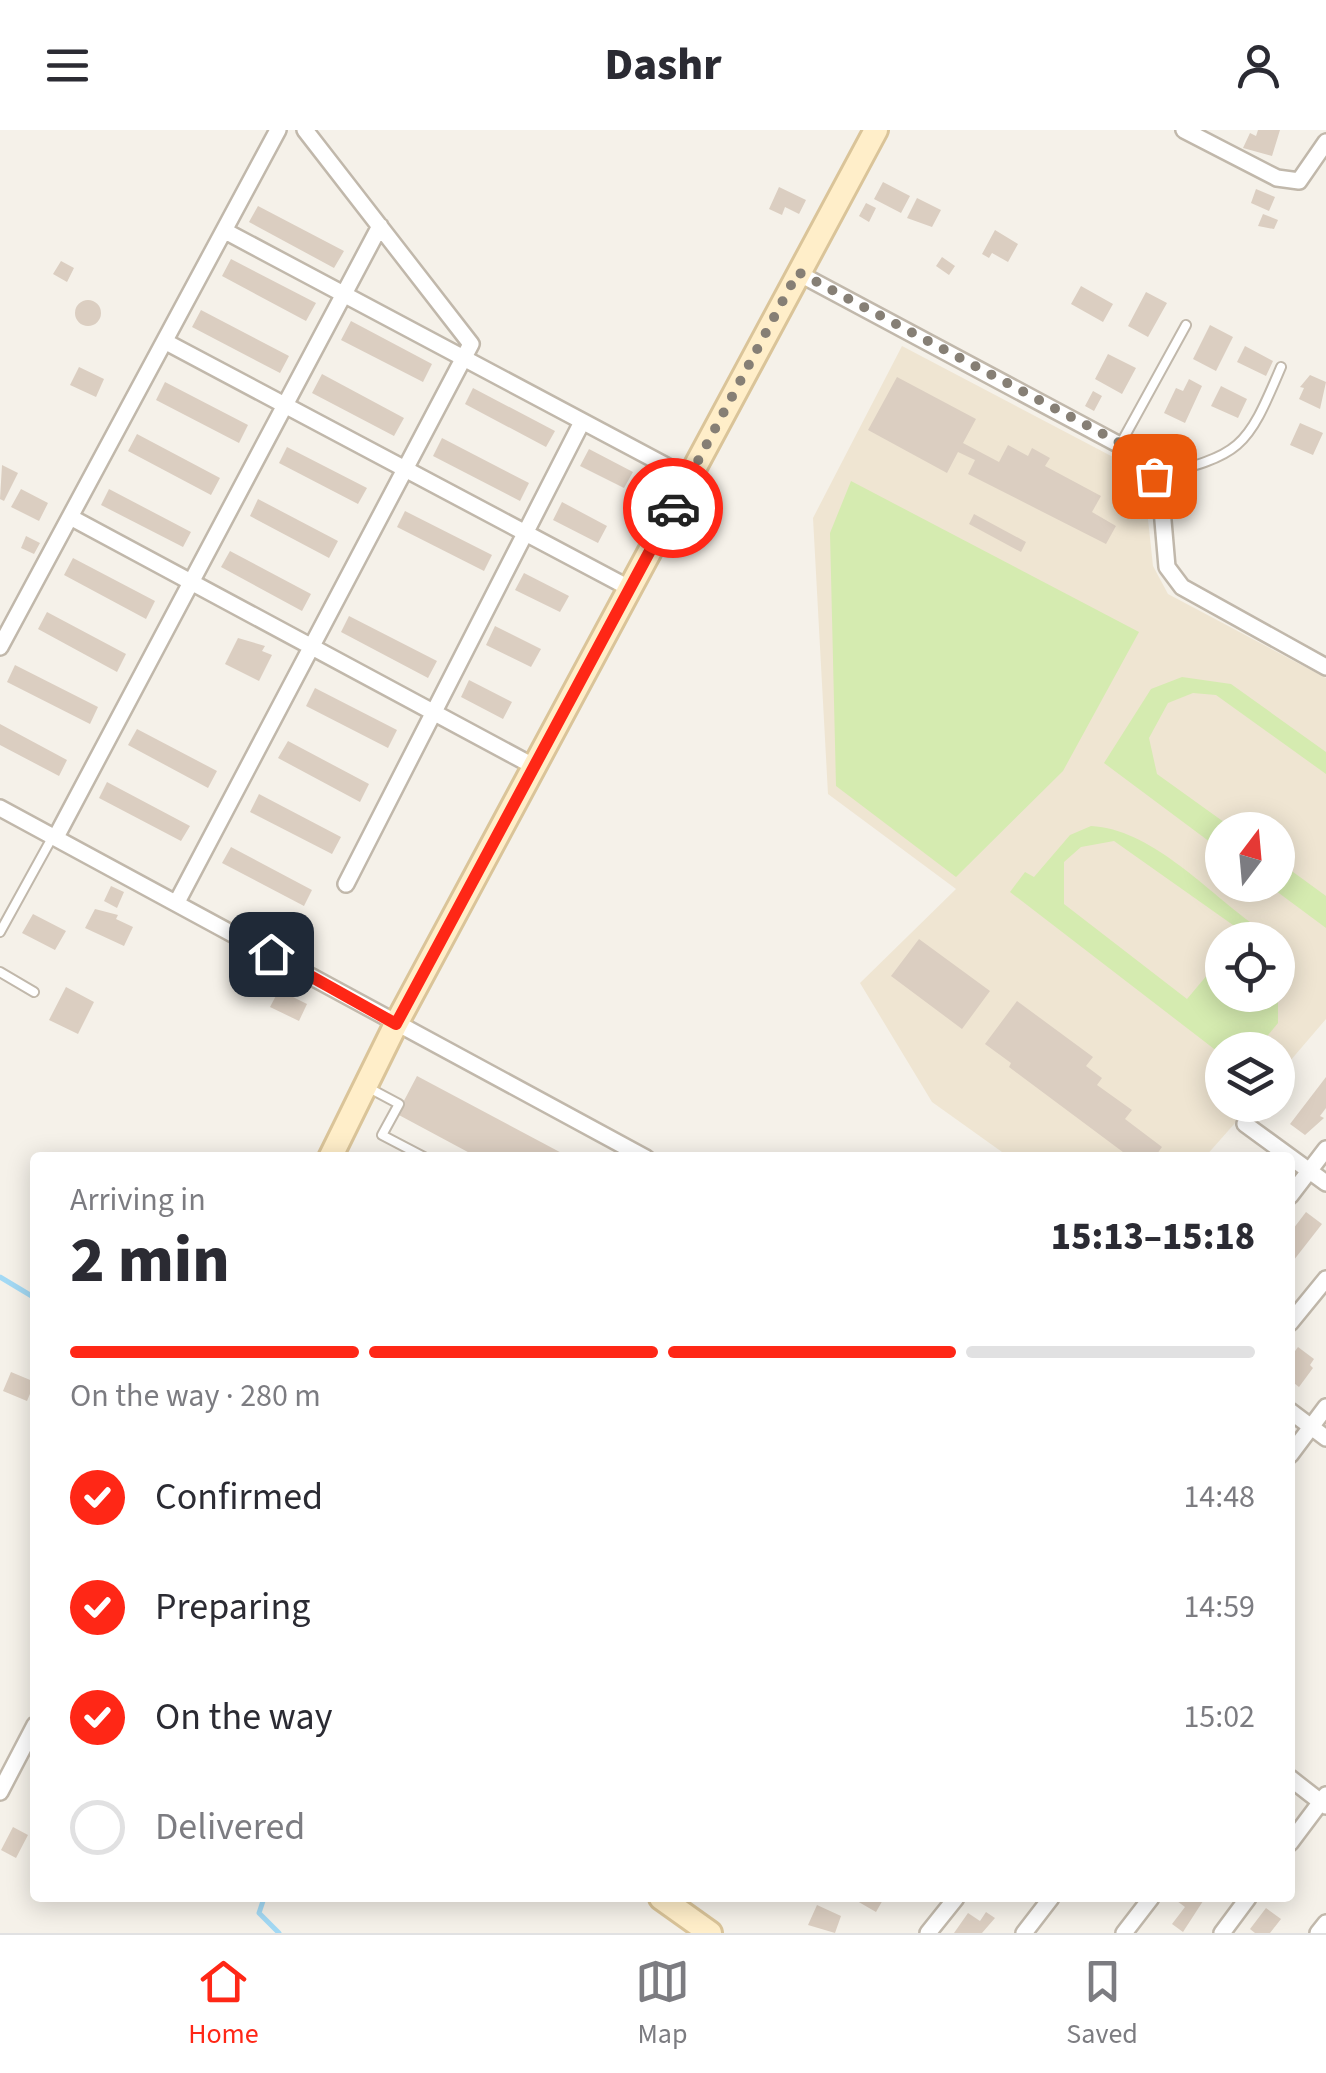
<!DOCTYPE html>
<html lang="en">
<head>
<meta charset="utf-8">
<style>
  body { margin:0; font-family:"Source Sans 3",sans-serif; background:#f7f7f7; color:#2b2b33; height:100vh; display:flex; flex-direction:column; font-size:38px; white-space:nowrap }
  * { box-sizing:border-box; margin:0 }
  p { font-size:32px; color:#7c7c81 }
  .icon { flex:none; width:55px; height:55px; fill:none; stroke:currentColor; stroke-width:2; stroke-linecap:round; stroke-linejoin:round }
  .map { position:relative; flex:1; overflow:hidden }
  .panel { position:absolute; left:30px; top:1022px; width:1265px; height:750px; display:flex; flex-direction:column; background:#fff; border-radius:10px; box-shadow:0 5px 25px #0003 }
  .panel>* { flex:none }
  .needle { width:65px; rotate:16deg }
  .tools { position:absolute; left:1205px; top:682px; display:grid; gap:20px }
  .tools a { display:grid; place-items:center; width:90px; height:90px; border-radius:50%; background:#fff; box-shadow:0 5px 25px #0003; font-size:50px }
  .pin { position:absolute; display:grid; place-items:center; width:85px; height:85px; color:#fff; margin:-42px; border-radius:20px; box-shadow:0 5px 15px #0006 }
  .courier { position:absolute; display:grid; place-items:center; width:100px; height:100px; margin:-50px; border:8px solid #ff2716; border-radius:50%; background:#fff; color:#222; box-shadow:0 2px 12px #0007 }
  .summary em { font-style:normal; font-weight:800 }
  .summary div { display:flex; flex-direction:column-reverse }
  .summary { display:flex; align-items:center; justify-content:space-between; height:170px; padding:0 40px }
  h1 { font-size:65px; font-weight:800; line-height:75px }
  .bar { display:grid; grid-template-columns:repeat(4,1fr); gap:15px 10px; align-content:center; height:120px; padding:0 40px }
  .bar i { height:12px; border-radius:8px; background:#e1e1e2 }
  .bar .selected { background:#ff2716 }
  .bar p { grid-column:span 4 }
  ol { padding:0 40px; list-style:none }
  li { display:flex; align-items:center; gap:30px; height:110px }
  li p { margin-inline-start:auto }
  li .icon { padding:10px; border-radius:50%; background:#ff2716; color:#fff; stroke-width:4 }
  li:last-child { color:#7c7c81 }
  li i { width:55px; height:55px; border:5px solid #e1e1e2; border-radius:50% }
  header { display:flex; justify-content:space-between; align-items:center; height:130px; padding:0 40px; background:#fff; font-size:45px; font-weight:800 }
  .tabs { display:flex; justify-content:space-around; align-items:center; height:140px; border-top:2px solid #e1e1e2; background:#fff; font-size:28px; color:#7c7c81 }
  .tabs a { display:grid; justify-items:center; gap:5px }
  .tabs .selected { color:#ff2716 }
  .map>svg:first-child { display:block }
  .education { fill:#efe5d2; fill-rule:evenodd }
  .green { fill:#d5ebb0 }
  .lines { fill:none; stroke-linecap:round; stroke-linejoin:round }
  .stream { stroke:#a3d9f4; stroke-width:5 }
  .building { fill:#dbcec1 }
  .lane-casing { stroke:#c1b8ab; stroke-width:12 }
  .street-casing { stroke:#c1b8ab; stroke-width:20 }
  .secondary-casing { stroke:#dac499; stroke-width:28 }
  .lane { stroke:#fff; stroke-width:8 }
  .street { stroke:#fff; stroke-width:15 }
  .secondary { stroke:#ffeec9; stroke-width:22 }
  .done { stroke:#867f75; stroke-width:10; stroke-dasharray:0 18 }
  .route { stroke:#ff2716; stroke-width:12 }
</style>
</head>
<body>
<header><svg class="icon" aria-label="menu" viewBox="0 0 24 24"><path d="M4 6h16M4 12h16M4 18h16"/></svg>Dashr<svg class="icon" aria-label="person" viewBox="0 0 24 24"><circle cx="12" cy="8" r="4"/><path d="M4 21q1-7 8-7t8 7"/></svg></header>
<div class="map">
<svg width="1326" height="1803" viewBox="0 0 1326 1803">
  <rect width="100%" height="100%" fill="#f5f1e9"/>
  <path class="education" d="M 902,216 L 1134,338 L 1147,380 L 1153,436 L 1168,464 L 1326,548 L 1326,889 L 1278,945 L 1278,920 L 1222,920 L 1222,975 L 1251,975 L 1205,1027 L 1009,1027 L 932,972 L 860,853 L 956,759 L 828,664 L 813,388 ZM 1222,700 L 1278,700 L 1278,755 L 1222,755 ZM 1222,810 L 1278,810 L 1278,865 L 1222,865 Z"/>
  <path class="green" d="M 851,351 L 1139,502 L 1063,641 L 956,747 L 836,656 L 830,403 Z
    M 1182,547 L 1231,554 L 1326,622 L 1326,644 L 1216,565 L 1193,563 L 1168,573 L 1149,608 L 1157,644 L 1235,700 L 1222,700 L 1222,721 L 1104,633 L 1151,559 Z
    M 1091,696 C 1150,699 1204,758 1250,792 L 1262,810 L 1245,810 L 1240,800 L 1114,711 L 1081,717 L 1064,732 L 1064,774 L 1187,869 L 1208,844 L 1222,841 L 1222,865 L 1278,863 L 1278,893 L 1256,920 L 1245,914 L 1241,920 L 1222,920 L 1222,925 L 1010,762 L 1025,742 L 1034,747 L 1070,705 Z
    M 1278,731 L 1326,766 L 1326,798 L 1268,755 L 1278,755 Z"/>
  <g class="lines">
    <path class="stream" d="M 0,1147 L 35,1168
      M 264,1768 L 259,1783 L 279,1803"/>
  </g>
  <path class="building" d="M 1258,0 L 1280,0 L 1272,26 L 1243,18 L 1250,3 L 1256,6 Z
    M 883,52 L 910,66 L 901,83 L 874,69 Z
    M 779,57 L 806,70 L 799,84 L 785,77 L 782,85 L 769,79 Z
    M 1256,59 L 1275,67 L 1269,81 L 1251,73 Z
    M 917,68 L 941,80 L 932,97 L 907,88 Z
    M 866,73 L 876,78 L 869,92 L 859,86 Z
    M 258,76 L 344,121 L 334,138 L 249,92 Z
    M 1263,84 L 1278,90 L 1274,99 L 1258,96 Z
    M 995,100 L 1018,114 L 1008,132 L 992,123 L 989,128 L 982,124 Z
    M 942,127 L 955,136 L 949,145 L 936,136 Z
    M 231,129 L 316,173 L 306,191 L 222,146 Z
    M 61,131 L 74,138 L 67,152 L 53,144 Z
    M 1081,156 L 1113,174 L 1103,192 L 1071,174 Z
    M 1146,162 L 1167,173 L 1148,207 L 1128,196 Z
    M75 183a13 13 0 1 1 26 0a13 13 0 1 1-26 0Z
    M 201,180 L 289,226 L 280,243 L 192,197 Z
    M 351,191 L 432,234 L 423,252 L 341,210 Z
    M 1210,195 L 1233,207 L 1216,241 L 1193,229 Z
    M 1245,216 L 1273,231 L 1266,246 L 1237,232 Z
    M 1108,224 L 1136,238 L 1122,264 L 1095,249 Z
    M 79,237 L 104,249 L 96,267 L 70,255 Z
    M 322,244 L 404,288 L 394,306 L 312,263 Z
    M 1310,245 L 1326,252 L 1320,279 L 1299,269 L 1304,258 L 1300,257 Z
    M 897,247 L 976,289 L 963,313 L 999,332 L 1008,315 L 1028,326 L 1032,318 L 1050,328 L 1045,336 L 1101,366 L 1092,382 L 1116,396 L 1106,414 L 968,344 L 975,330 L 958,322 L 947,343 L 868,300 Z
    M 1189,249 L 1202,256 L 1185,293 L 1164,283 L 1176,258 L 1183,261 Z
    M 165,252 L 248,295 L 239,313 L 156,270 Z
    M 1221,256 L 1247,269 L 1238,288 L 1211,276 Z
    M 473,258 L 555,301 L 546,317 L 465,274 Z
    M 1093,261 L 1102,266 L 1094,281 L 1085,276 Z
    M 1300,293 L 1323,303 L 1313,325 L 1290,315 Z
    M 137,304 L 220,348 L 211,365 L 128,321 Z
    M 442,308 L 529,353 L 520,371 L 433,326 Z
    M 287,317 L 367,358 L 358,374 L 279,333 Z
    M 589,319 L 633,342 L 624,358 L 580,336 Z
    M 2,335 L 18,343 L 4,371 L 0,369 Z
    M 21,359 L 48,373 L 39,391 L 11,377 Z
    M 109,359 L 191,402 L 183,417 L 101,375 Z
    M 258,369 L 338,411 L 329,428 L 250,386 Z
    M 562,372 L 607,396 L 598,413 L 553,390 Z
    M 405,381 L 492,425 L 484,441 L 397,397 Z
    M 974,384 L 1026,412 L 1021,422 L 969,394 Z
    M 26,406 L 40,413 L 34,424 L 21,418 Z
    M 230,421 L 311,464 L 302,481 L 221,437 Z
    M 73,428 L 155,471 L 146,489 L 64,445 Z
    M 524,443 L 569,466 L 560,482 L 515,460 Z
    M 47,482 L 126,524 L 117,542 L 38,499 Z
    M 349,486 L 437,531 L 428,548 L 341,502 Z
    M 495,496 L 541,519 L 531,537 L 486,515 Z
    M 238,508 L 265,516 L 262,521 L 272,525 L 259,551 L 225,534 Z
    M 15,535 L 98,577 L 90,594 L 7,552 Z
    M 469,550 L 512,572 L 503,589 L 461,567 Z
    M 315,558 L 397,600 L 388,618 L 306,576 Z
    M 0,594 L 67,630 L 59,646 L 0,615 Z
    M 137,599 L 217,641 L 208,658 L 128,615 Z
    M 288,611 L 369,654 L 360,672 L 278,628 Z
    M 107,652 L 190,696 L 181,711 L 99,668 Z
    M 259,664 L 341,707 L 332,724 L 250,682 Z
    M 231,717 L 312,760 L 304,776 L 222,733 Z
    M 111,756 L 124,762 L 117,778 L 104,771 Z
    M 95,779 L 118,785 L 116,789 L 133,797 L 124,816 L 85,798 Z
    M 33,784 L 66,801 L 55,820 L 22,803 Z
    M 919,809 L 990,861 L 962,899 L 891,846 Z
    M 66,857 L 94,872 L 78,904 L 49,890 Z
    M 279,860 L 307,874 L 299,891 L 270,877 Z
    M 1017,871 L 1093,927 L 1086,936 L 1102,948 L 1097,955 L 1132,980 L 1125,989 L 1162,1017 L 1154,1028 L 1131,1028 L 1009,937 L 1011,933 L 985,914 Z
    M 417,946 L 571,1028 L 479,1028 L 397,984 Z
    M 1326,947 L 1326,978 L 1320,986 L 1324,988 L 1305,1005 L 1290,994 Z
    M 1306,1082 L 1322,1094 L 1290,1135 L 1290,1103 Z
    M 1298,1217 L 1314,1229 L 1310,1235 L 1313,1238 L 1299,1257 L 1290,1250 L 1290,1228 Z
    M 11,1242 L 35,1252 L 27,1271 L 3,1261 Z
    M 13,1697 L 28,1705 L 16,1728 L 1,1720 Z
    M 859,1768 L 884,1768 L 876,1782 L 857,1771 Z
    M 1180,1768 L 1205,1768 L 1183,1802 L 1172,1794 L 1185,1777 L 1177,1771 Z
    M 817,1775 L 841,1786 L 835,1803 L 808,1795 Z
    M 1266,1778 L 1281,1789 L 1270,1803 L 1255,1803 L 1250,1799 Z
    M 986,1782 L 995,1788 L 982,1803 L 954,1803 L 968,1783 L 980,1791 Z"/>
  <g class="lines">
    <g class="lane-casing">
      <path id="lane" d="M 1121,313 L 1186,195
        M 1154,346 C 1241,325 1246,320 1281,237
        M 0,802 L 53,706
        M 0,842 L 34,862
        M 369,958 L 399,974 L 382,1005 L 426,1028"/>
    </g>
    <g class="street-casing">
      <path id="street" d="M 1184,0 L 1277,48 L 1299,51 L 1326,12
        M 225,101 L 689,348
        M 798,143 L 1144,328 L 1160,356 L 1167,437 L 1182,457 L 1326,537
        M 166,212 L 631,459
        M 72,388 L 537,638
        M 0,517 L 278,0
        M 0,678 L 646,1028
        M 56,707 L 380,96
        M 346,754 L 582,292
        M 177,772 L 471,214 L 305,0
        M 1245,994 L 1326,1053
        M 1290,1066 L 1326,1019
        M 1290,1193 L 1326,1149
        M 1290,1281 L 1326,1308
        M 1290,1325 L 1326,1277
        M 1290,1648 L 1326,1676
        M 0,1662 L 35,1595
        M 1290,1713 L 1326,1665
        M 928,1803 L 956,1768
        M 1024,1803 L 1051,1768
        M 1124,1803 L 1151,1768
        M 1222,1803 L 1248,1768
        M 1318,1803 L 1326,1793"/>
    </g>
    <g class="secondary-casing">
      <path id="secondary" d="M 330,1028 L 396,894 L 876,0
        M 661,1768 L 710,1803"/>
    </g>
    <use href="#lane" class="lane"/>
    <use href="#street" class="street"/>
    <use href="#secondary" class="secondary"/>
  </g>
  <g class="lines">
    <path class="done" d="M 673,378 L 798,142 L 1122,314 L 1144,328 L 1154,346"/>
    <path class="route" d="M 271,824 L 396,894 L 673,378"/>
  </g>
</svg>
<div class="tools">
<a><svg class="needle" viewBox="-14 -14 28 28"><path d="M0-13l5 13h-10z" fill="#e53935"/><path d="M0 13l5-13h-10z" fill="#7c7c81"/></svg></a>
<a><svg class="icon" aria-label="locate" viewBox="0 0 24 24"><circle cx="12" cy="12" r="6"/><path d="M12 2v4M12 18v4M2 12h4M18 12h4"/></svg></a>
<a><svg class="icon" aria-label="layers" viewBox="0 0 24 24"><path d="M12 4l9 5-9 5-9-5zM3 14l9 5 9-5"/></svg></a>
</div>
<div class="pin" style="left:1154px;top:346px;background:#ea580c"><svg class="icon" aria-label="bag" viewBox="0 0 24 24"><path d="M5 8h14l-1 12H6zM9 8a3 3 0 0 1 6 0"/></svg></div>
<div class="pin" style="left:271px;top:824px;background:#1f2937"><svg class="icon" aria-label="home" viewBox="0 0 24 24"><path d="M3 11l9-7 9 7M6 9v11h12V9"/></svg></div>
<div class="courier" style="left:673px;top:378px"><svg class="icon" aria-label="car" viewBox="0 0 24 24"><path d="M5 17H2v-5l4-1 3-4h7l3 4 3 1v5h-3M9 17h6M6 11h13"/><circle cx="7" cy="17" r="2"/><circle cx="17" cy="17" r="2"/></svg></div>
<section class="panel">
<div class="summary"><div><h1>2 min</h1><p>Arriving in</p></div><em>15:13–15:18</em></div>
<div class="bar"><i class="selected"></i><i class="selected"></i><i class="selected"></i><i></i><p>On the way · 280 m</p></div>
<ol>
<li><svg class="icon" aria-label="check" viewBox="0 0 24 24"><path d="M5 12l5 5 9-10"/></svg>Confirmed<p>14:48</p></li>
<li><svg class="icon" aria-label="check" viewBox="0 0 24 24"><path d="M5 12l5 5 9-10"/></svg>Preparing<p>14:59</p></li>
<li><svg class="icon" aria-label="check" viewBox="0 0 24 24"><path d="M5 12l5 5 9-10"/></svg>On the way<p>15:02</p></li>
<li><i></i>Delivered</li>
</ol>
</section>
</div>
<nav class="tabs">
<a class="selected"><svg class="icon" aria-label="home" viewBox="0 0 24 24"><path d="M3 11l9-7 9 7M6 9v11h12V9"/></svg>Home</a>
<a><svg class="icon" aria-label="map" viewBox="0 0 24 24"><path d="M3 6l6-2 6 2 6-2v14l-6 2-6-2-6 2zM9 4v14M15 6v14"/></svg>Map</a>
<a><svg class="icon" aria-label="saved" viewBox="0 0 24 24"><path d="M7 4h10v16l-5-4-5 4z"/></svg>Saved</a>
</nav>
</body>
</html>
